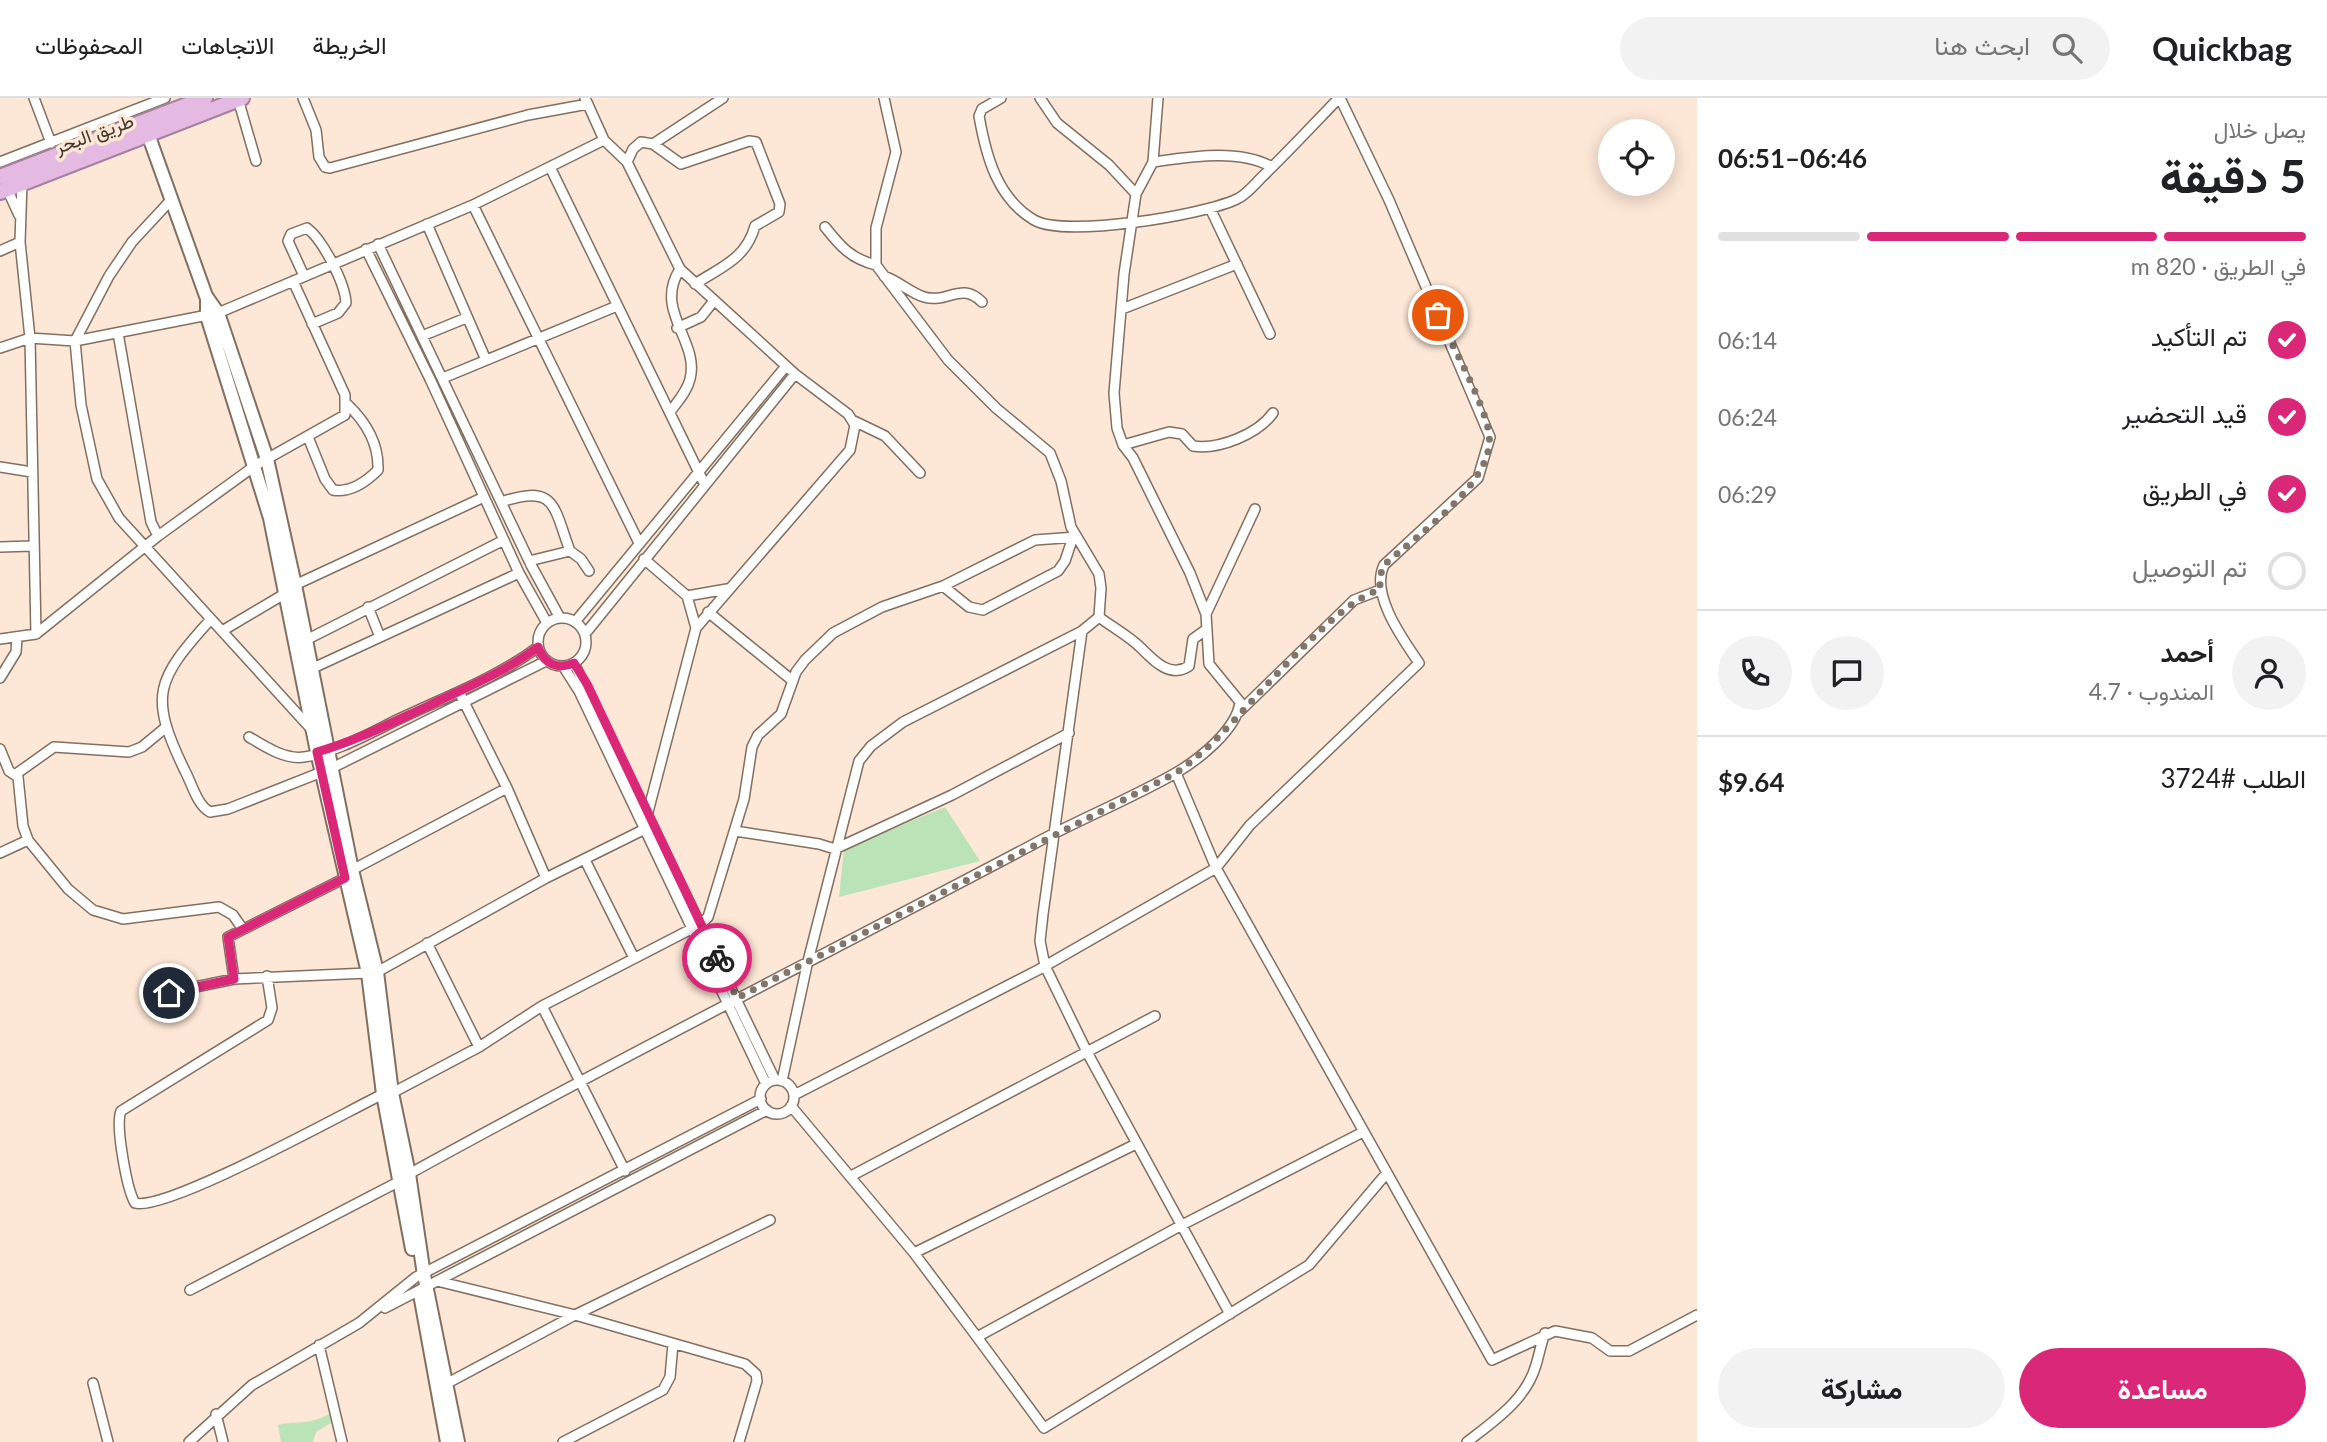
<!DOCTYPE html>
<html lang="ar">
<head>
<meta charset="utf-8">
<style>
  body { margin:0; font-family:Lato,Vazirmatn,sans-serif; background:#f2f2f2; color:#202124; direction:rtl; height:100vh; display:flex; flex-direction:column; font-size:26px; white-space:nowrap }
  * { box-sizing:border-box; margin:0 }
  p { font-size:23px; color:#757577 }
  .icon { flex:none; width:38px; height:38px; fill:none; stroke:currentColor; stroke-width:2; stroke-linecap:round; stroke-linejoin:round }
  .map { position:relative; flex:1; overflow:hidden; direction:ltr }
  .details { display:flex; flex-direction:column; background:#fff; width:630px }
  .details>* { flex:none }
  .tools { position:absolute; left:1598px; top:21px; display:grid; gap:14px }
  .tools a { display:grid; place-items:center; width:77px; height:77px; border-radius:50%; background:#fff; box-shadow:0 4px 18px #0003; font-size:35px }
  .pin { position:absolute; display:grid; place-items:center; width:60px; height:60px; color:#fff; margin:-30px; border:4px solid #fff; border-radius:50%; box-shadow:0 2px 7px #0007 }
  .courier { position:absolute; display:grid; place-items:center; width:70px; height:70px; margin:-35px; border:5px solid #db2777; border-radius:50%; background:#fff; color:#222; box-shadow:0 2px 9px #0007 }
  .summary em { font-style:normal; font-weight:700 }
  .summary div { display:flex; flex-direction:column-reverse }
  .summary { display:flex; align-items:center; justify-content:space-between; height:119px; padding:0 21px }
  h1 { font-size:46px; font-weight:700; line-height:52px }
  .bar { display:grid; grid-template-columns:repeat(4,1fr); gap:10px 7px; align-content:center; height:84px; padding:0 21px }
  .bar i { height:9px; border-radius:5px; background:#e0e0e0 }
  .bar .current { background:#db2777 }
  .bar p { grid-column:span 4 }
  .line { display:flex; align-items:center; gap:18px; padding:0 21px; border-top:2px solid #e0e0e0 }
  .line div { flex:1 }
  .round { display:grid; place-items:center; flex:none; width:74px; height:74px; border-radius:37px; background:#f2f2f2 }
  ol { padding:0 21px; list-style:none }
  li { display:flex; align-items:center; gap:21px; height:77px }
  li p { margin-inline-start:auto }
  li .icon { padding:7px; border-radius:50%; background:#db2777; color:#fff; stroke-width:4 }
  li:last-child { color:#757577 }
  li i { width:38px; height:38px; border:4px solid #e0e0e0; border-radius:50% }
  .action { display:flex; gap:14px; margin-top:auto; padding:14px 21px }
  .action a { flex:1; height:80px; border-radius:42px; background:#db2777; color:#fff; font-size:28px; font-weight:700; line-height:80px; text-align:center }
  .action a+a { background:#f2f2f2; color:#202124 }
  header { display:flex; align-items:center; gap:42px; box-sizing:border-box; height:98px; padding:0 35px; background:#fff; border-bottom:2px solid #e0e0e0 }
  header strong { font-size:33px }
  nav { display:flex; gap:38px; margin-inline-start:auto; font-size:24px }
  .search { width:490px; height:63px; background:#f2f2f2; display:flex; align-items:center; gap:18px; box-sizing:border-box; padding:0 24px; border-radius:38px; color:#757577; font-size:26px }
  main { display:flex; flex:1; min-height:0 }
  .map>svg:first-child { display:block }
  .green { fill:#bae3b7 }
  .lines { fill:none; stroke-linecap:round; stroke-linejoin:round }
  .minor-casing { stroke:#826f5f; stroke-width:12 }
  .secondary-casing { stroke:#826f5f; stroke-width:16 }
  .trunk-casing { stroke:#a7809e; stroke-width:18 }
  .minor { stroke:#fff; stroke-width:9 }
  .secondary { stroke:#fff; stroke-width:12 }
  .trunk { stroke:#e4bae2; stroke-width:14 }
  .done { stroke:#82756a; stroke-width:7; stroke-dasharray:0 12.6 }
  .route { stroke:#db2777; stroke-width:9 }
  .labels { text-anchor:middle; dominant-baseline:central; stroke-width:7; stroke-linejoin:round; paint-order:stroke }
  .street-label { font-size:19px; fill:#403730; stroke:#fde7d6 }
</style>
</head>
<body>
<header>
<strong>Quickbag</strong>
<div class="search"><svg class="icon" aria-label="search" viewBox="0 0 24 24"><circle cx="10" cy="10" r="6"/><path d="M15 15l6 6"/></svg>ابحث هنا</div>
<nav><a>الخريطة</a><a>الاتجاهات</a><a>المحفوظات</a></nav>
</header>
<main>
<section class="details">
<div class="summary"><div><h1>5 دقيقة</h1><p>يصل خلال</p></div><em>06:46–06:51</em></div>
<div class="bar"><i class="current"></i><i class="current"></i><i class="current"></i><i></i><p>في الطريق · 820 m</p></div>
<ol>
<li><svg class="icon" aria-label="check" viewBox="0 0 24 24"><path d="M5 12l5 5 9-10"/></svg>تم التأكيد<p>06:14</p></li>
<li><svg class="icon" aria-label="check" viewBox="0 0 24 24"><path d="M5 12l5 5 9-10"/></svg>قيد التحضير<p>06:24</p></li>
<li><svg class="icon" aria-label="check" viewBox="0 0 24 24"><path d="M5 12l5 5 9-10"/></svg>في الطريق<p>06:29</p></li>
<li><i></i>تم التوصيل</li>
</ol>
<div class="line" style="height:126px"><a class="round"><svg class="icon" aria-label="person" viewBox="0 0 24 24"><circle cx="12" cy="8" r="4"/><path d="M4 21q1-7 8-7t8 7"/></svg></a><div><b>أحمد</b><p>المندوب · 4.7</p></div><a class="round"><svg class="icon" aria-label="chat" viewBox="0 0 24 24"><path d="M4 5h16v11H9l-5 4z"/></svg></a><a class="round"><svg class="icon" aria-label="phone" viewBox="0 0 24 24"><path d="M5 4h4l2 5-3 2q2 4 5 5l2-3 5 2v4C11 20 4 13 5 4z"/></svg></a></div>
<div class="line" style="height:91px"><div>الطلب #3724</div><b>$9.64</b></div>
<div class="action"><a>مساعدة</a><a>مشاركة</a></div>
</section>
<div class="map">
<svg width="1697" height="1344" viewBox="0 0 1697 1344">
  <rect width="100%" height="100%" fill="#fde7d6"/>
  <path class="green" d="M 945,709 L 980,763 L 839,799 L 844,751 Z
    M 329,1316 L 331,1325 L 316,1334 L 313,1344 L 281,1344 L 278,1327 C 299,1322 308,1328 329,1316 Z"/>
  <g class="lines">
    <g class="minor-casing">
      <path id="minor" d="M 34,0 L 51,45
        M 303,0 L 316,32 L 319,59 L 325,69 L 330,70 L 528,17 L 588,6
        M 585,0 L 604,42 L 627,64 L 680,171 L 795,276 L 848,316 L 855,327 L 850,352 L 696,530
        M 1001,0 L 982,11 L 979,18 C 986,58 997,100 1034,122 C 1065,140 1204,117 1237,101 C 1246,97 1254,87 1261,80 C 1288,54 1313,27 1339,0
        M 1040,0 L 1057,25 L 1109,67 L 1136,96
        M 238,1 L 256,63
        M 653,46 L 723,0
        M 0,64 L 165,0
        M 627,64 L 633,51 L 641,44 L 653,46 L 681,66 L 749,43 L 756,44 L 780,106 L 779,114 L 755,128 C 746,161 721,169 695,186
        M 1153,64 C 1189,59 1239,50 1272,69
        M 550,69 L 704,385
        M 22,84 L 20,144 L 30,240 L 36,536
        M 7,91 L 19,117
        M 170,103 L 132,144 L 109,178 L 75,243 L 81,307 L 97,381 L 119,420 L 313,633
        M 473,107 L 639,445
        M 1210,110 L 1270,236
        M 427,126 L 486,262
        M 825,129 C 840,148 851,161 876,167
        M 378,146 L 531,467 L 560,520
        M 366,151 L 430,281 L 519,475 L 547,525
        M 0,153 L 20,144
        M 304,178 L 288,143 L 291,136 L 307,130 C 323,142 345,185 346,205 L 338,215 L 312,226
        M 884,178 C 898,183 911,195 924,199 C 948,206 961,183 982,204
        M 1122,211 L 1237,166
        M 677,230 L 701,219 L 713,204
        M 118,235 L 151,424 L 158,438
        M 422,238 L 466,220
        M 0,250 L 30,240 L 75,243 L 218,215 L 473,107 L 604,42
        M 443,280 L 617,208
        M 670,314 C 677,304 687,294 690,281 C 700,243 653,213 680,171
        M 854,323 L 885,338 L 920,375
        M 308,339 L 325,381 L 333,392 C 351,395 366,384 378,372 C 379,345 365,323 347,306
        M 1123,347 L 1169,334 L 1182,336 L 1193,348 C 1219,352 1258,336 1273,315
        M 0,369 L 32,374
        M 501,404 C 556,386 553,407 570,453
        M 0,449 L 32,448
        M 644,461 L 687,498 L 727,491
        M 529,463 L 570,453 L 581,461 L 589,473
        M 295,487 L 484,399
        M 943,488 L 969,509 L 983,512 L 1058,473 L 1065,463 L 1073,439
        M 368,509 L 380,539
        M 708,514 L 793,583
        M 1206,516 L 1255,411
        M 1099,519 C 1112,529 1129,538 1141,550 C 1153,562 1170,581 1189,568 L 1193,541 L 1207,531
        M538 544a24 24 0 1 1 48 0a24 24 0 1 1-48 0Z
        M 211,521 C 156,582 148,597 185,673 C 192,686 197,707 210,714 L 228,711 L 332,670 L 546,563
        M 575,524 L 786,268
        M 222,533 L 286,495
        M 1082,533 L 1043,816 L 1040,843 L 1045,868 L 1088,956 L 1230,1216
        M 585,536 L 795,276
        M 0,541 L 36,536 L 158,438 L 256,367 L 345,317 L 345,297 L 293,183
        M 306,542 L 504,442
        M 574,565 L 775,982
        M 563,568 L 579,593 L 766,986
        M 311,571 L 519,475
        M 0,580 L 16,554 L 17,540
        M 461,598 L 507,690 L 546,780
        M 1239,614 L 1354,502 L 1380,492
        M 249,639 C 264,648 285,662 304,659 C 333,656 372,634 399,621 C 445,599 497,580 538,549
        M 0,651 L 9,673 L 18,679 L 23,728 L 28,742 L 68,791 L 93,812 L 123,821 L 219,809 L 233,817 L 242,830
        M 1176,675 L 1216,770 L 1492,1262 L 1555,1233 L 1592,1240 L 1610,1253 L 1629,1253 L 1697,1217
        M 16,676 L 54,649 L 129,654 L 142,649 L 165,630
        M 648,714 L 696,530 L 687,498
        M 735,733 L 819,746 L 835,751 L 952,697 L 1069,635
        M 0,755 L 28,742
        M 585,762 L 634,860
        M 352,772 L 507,690
        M 427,845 L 479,949
        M 377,874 L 546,780 L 643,732
        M 267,878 L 272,910 L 268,922 L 121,1013 C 115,1027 127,1092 135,1105 C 166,1114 344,1015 383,996
        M 234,881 L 228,839 L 345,780
        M 147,899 L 234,881 L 368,875
        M 542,908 L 625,1073
        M760 999a17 17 0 1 1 34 0a17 17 0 1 1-34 0Z
        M 782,983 L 807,867 L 859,663 L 871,648 L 903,624 L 1082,533 L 1099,519 L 1101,490 L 1099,476 L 1071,429 L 1061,383 L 1050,355 L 996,310 L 948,262 L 876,167 L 876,130 L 896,54 L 884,0
        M 392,995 L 479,949 L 542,908 L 701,826 L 708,819 L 744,701 L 752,649 L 758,637 L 781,616 L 796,574 L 805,562 L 833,535 L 882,509 L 943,488 L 1035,442 L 1076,439
        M 794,997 L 1038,872 L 1216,770 L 1250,727 L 1419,565 C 1402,540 1370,496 1384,467 L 1478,380 L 1490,339 L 1389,102 L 1340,0
        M 791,1008 L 914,1155 L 977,1239 L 1180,1128 L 1363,1034
        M 409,1076 C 615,962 824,857 1032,747 C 1078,722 1128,702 1174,676 C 1197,663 1237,632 1240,604 L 1209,566 L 1206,516 L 1190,475 L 1133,360 L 1123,347 L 1117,330 L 1114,295 L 1124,176 L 1136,96 L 1153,64 L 1158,0
        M 851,1078 L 1155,918
        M 914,1155 L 1136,1046
        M 437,1183 L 575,1217 L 745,1266 L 756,1276 L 757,1283 L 739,1344
        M 190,1192 L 400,1083
        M 385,1210 L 767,1012
        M 977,1239 L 1044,1330 L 1309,1167 L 1386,1076
        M 319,1247 L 342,1344
        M 93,1285 L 108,1344
        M 444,1287 L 575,1217 L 770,1122
        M 216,1316 L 223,1344
        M 189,1344 L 252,1287 L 359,1225 L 416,1179 L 761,1001
        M 563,1344 L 663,1292 L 670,1279 L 673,1246
        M 1467,1344 C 1494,1323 1526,1302 1536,1267 C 1539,1257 1541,1246 1545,1235"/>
    </g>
    <g class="secondary-casing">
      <path id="secondary" d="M 148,36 L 206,198 L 218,215 L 267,361 L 295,487 L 352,772 L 377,874 L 392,995 L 409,1076 L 424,1177 L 458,1344
        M 207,199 L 207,218 L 270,420 L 317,654 L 368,875 L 383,996 L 412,1151
        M 420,1196 L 447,1344"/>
    </g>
    <g class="trunk-casing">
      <path id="trunk" d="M 0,79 L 205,0
        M 0,94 L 242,0"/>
    </g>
    <use href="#minor" class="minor"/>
    <use href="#secondary" class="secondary"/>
    <use href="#trunk" class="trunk"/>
  </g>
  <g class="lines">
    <path class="done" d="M 717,860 L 737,900 L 1176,675 C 1192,663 1207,651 1221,636 C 1255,602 1337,502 1380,492 L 1380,478 L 1384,467 C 1417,437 1496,384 1489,336 C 1485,306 1452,247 1438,217"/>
    <path class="route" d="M 169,895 L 234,881 L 228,839 L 345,780 L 317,654 C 356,643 391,625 428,608 C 465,590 505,574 538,549 C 544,566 558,572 574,565 L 587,586 L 717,860"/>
  </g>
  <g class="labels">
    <g class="street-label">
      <text transform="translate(94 35) rotate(-20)">طريق البحر</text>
    </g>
  </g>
</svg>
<div class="tools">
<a><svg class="icon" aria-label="locate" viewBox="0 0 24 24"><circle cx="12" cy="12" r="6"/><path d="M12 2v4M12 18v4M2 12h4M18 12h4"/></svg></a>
</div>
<div class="pin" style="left:1438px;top:217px;background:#ea580c"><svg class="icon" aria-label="bag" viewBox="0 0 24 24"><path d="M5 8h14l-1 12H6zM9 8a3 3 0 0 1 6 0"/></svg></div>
<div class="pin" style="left:169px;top:895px;background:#1f2937"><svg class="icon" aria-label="home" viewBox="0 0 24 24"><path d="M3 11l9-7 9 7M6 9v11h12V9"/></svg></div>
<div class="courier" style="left:717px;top:860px"><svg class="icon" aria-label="bike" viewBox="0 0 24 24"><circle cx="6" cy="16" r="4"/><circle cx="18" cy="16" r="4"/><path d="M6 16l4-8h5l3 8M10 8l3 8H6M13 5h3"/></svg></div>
</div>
</main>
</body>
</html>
